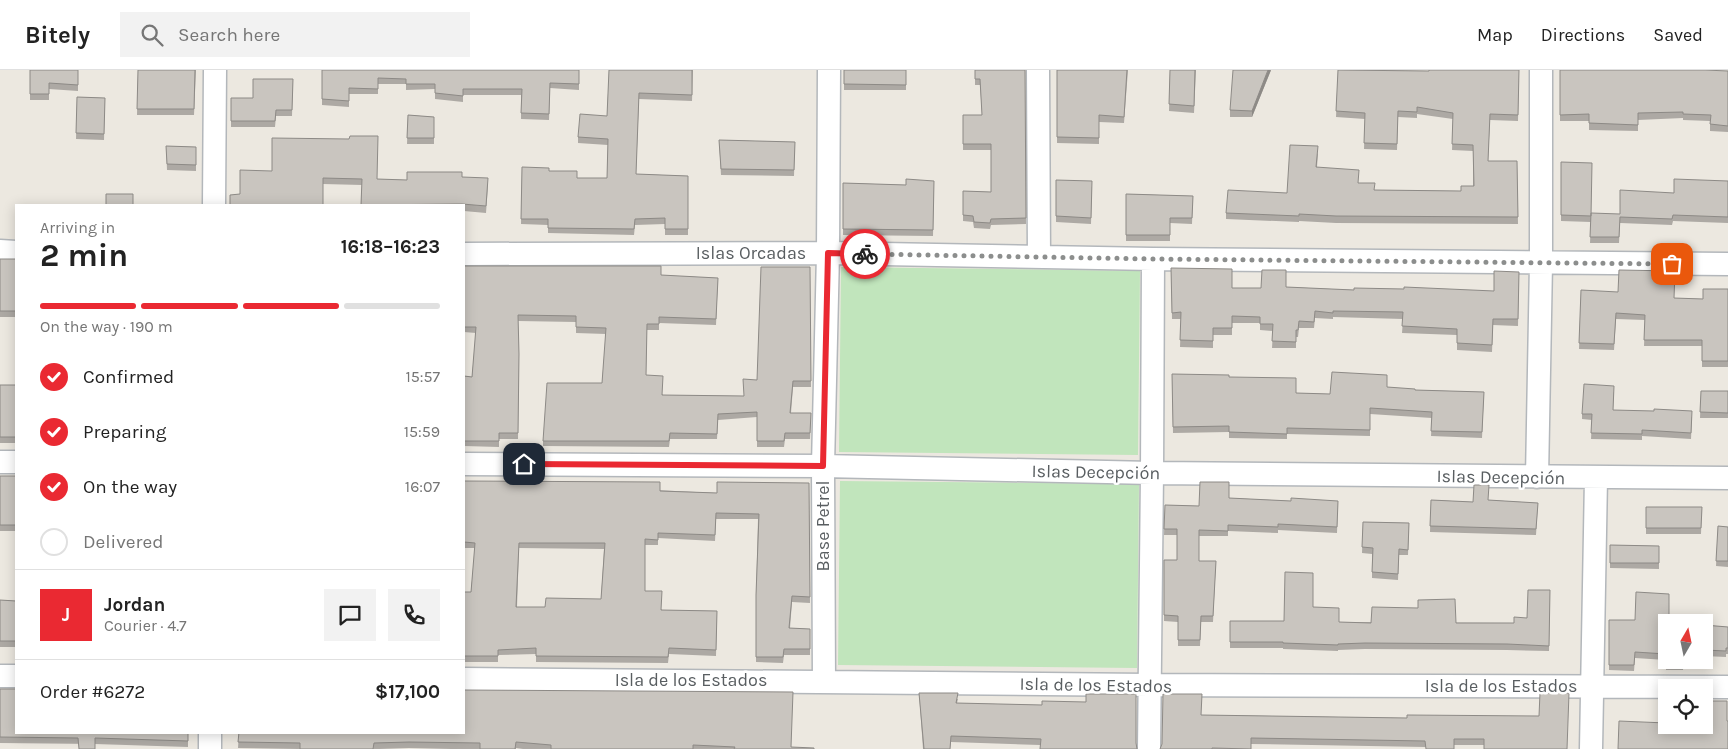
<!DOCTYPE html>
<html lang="en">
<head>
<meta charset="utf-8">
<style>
  body { margin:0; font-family:Karla,sans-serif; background:#f2f2f2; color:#222; height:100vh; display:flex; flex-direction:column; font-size:19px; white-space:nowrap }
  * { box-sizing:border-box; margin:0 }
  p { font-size:16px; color:#767676 }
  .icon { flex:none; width:28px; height:28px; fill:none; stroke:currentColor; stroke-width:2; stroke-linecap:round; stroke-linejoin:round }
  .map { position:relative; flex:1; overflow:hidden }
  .side { position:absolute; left:15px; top:134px; width:450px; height:530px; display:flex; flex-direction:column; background:#fff; border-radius:0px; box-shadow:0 2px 12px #0003 }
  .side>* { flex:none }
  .needle { width:32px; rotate:9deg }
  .controls { position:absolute; left:1658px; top:544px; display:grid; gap:10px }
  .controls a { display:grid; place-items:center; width:55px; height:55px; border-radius:0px; background:#fff; box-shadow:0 2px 12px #0003; font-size:25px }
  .pin { position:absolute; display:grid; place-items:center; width:42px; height:42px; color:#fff; margin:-21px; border-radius:10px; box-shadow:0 2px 8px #0006 }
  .courier { position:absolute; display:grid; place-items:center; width:50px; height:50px; margin:-25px; border:4px solid #ea2932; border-radius:50%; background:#fff; color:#222; box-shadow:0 1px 6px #0007 }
  .headline em { font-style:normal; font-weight:700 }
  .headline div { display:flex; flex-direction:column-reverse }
  .headline { display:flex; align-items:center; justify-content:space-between; height:85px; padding:0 25px }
  h1 { font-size:32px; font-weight:700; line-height:38px }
  .bar { display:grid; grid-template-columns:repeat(4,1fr); gap:8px 5px; align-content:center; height:60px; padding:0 25px }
  .bar i { height:6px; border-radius:4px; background:#e0e0e0 }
  .bar .active { background:#ea2932 }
  .bar p { grid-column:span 4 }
  .line { display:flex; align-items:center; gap:12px; padding:0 25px; border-top:1px solid #e0e0e0 }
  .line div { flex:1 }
  .round { display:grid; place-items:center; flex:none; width:52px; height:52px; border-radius:0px; background:#f2f2f2 }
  ol { padding:0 25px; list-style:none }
  li { display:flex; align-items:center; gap:15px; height:55px }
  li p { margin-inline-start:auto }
  li .icon { padding:5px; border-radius:50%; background:#ea2932; color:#fff; stroke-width:4 }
  li:last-child { color:#767676 }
  li i { width:28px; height:28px; border:2px solid #e0e0e0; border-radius:50% }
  header { display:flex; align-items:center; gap:30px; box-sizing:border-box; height:70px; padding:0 25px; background:#fff; border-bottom:1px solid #e0e0e0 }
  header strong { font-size:24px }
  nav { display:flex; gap:28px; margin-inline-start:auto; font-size:18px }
  .search { width:350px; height:45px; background:#f2f2f2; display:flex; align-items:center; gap:12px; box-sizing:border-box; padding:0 18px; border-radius:0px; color:#767676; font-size:19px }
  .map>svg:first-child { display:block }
  .green { fill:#c1e5bc }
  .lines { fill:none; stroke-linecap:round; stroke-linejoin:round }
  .minor-casing { stroke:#b3b7bb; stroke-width:25 }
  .minor { stroke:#fff; stroke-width:22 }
  .wall { fill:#ada9a4; fill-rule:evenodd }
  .shaded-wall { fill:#8d8a86 }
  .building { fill:#c9c5bf; stroke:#8d8a86; fill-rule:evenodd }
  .done { stroke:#8c8e8d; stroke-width:5; stroke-dasharray:0 9 }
  .route { stroke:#ea2932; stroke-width:6 }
  .labels { text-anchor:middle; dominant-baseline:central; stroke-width:5; stroke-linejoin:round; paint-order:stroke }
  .street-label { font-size:18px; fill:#595e61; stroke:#fff }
</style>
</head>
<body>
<header>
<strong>Bitely</strong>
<div class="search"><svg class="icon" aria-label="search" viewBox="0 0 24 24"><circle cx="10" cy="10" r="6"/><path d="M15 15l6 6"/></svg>Search here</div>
<nav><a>Map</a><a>Directions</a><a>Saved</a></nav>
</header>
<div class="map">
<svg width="1728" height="679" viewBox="0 0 1728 679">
  <rect width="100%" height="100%" fill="#ece8e0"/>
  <path class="green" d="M 841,197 L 1140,201 L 1138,385 L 839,382 Z
    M 840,411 L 1139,414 L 1137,598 L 838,595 Z"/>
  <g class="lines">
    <g class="minor-casing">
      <path id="minor" d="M 1038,0 L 1039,186
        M 214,135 L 215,0
        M 0,181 L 16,182
        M 464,184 L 828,183 L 1153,189 L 1728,194
        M 0,392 L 16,392
        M 464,394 L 823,396 L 1152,403 L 1728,408
        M 1537,407 L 1541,193 L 1541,0
        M 0,606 L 16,606
        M 464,609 L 1149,615 L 1728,617
        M 824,612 L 823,396 L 828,183 L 829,0
        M 210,662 L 210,679
        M 1149,679 L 1152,403 L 1153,189
        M 1591,679 L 1596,408"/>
    </g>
    <use href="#minor" class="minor"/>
  </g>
  <path class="wall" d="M 30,0 L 78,0 L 78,21 L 49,19 L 49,30 L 30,30 Z
    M 138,0 L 196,0 L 194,45 L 137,45 Z
    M 322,0 L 579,0 L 579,20 L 550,18 L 549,50 L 521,49 L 521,25 L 463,25 L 463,32 L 435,29 L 435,19 L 406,20 L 406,14 L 378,14 L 378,24 L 349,24 L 349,37 L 322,35 Z
    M 609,0 L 693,0 L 692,31 L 639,29 L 636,104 L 688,106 L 688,165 L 665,165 L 665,154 L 635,155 L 634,165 L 548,163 L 548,155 L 521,154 L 522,97 L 549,101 L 577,108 L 607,108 L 608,75 L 578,73 L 578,67 L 607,46 Z
    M 844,0 L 906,0 L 906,20 L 844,20 Z
    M 975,0 L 1025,0 L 1026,154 L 991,155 L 990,159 L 974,158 L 973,152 L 963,151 L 963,121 L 991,122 L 991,80 L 963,80 L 963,45 L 982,45 L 980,15 L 975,15 Z
    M 1057,0 L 1128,0 L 1124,53 L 1099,52 L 1099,74 L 1057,73 Z
    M 1170,0 L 1196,0 L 1194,43 L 1169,41 Z
    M 1271,0 L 1252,47 L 1230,47 L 1230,40 Z
    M 1338,0 L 1429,1 L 1519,0 L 1518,51 L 1490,50 L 1488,91 L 1517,91 L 1518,154 L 1336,153 L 1299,151 L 1299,152 L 1226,149 L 1226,143 L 1287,123 L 1318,83 L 1317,97 L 1359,113 L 1375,120 L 1461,121 L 1473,116 L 1473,81 L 1452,80 L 1453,49 L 1417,44 L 1417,48 L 1398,47 L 1397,80 L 1364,79 L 1365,49 L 1336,47 Z
    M 1560,0 L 1728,1 L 1728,62 L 1710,61 L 1710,51 L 1683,50 L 1683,48 L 1638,50 L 1638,61 L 1589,60 L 1589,51 L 1560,51 Z
    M 293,9 L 292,46 L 276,46 L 275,57 L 231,57 L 231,28 L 253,28 Z
    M 77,27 L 105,28 L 104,70 L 76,69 Z
    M 408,45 L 434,47 L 434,74 L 407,74 Z
    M 719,70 L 795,72 L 794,106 L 721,105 Z
    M 166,76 L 196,77 L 196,101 L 167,100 Z
    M 1561,92 L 1591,146 L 1620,144 L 1674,123 L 1728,111 L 1728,153 L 1673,151 L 1672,155 L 1620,153 L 1619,173 L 1590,173 L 1591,152 L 1561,151 Z
    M 272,101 L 377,109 L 407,110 L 462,107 L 488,115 L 486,143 L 464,141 L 464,135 L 361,135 L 362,115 L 323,114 L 240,124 Z
    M 1056,110 L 1092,117 L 1091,154 L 1056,152 Z
    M 934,111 L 933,166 L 843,165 L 843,113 L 906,115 Z
    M 1126,124 L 1193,126 L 1192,154 L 1170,153 L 1170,171 L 1126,171 Z
    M 0,189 L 16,189 L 16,247 L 0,247 Z
    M 464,196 L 718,208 L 716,255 L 659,253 L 659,260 L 647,260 L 646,305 L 663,325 L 744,326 L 757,310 L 810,197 L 811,317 L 793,317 L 791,343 L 811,343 L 810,369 L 785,369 L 784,377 L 757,377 L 757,347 L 718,350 L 717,369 L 670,369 L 669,377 L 543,376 L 543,371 L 602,313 L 606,264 L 576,263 L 576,252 L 518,251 L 519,290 L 518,369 L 499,369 L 499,377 L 464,376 L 464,306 L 472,307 L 476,263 L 464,262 Z
    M 1171,198 L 1232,218 L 1261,218 L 1286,217 L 1354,220 L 1494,221 L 1519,202 L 1518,256 L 1493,255 L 1492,282 L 1457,280 L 1457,265 L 1402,263 L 1403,249 L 1333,247 L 1333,249 L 1315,248 L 1314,258 L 1299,258 L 1298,267 L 1296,267 L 1296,278 L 1272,278 L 1273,261 L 1260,260 L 1260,253 L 1232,253 L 1232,265 L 1213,265 L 1213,278 L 1180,277 L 1181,249 L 1172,249 Z
    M 1728,219 L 1728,297 L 1702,297 L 1702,276 L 1644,276 L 1645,250 L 1616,249 L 1614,280 L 1579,279 L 1581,220 L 1674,228 L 1703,229 Z
    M 1172,304 L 1229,307 L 1296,323 L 1330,324 L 1387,317 L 1415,320 L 1484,322 L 1482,368 L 1431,366 L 1432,348 L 1370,344 L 1370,366 L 1287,364 L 1287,369 L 1229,368 L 1229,362 L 1173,363 Z
    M 0,315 L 16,315 L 16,373 L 0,373 Z
    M 1701,321 L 1728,321 L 1728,348 L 1700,348 Z
    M 1614,322 L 1613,340 L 1692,347 L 1691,369 L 1642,366 L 1642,370 L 1591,369 L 1592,350 L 1582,349 L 1582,344 Z
    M 0,406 L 16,406 L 16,461 L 0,461 Z
    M 464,411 L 717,423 L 809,413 L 810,533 L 792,532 L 790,558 L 810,559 L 810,585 L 784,585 L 783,593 L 756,592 L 756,525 L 758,449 L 716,449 L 715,471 L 658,468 L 658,475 L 645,475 L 645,521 L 662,540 L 717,541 L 716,586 L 669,584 L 668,593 L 536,592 L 536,584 L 498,585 L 498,592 L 464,592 L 464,522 L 471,522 L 475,478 L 464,478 ZM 519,478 L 604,479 L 601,529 L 545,537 L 517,537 Z
    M 1229,428 L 1291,431 L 1338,431 L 1337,463 L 1278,460 L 1278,463 L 1228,461 L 1228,466 L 1199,466 L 1199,491 L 1216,491 L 1213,552 L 1201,552 L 1200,576 L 1178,576 L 1178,552 L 1164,551 L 1164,490 L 1177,490 L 1177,465 L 1164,465 L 1165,435 L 1199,436 Z
    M 1431,430 L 1473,432 L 1488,430 L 1538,433 L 1536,465 L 1430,462 Z
    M 1646,437 L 1702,437 L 1701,464 L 1646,464 Z
    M 1363,452 L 1409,453 L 1408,485 L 1399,485 L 1398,510 L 1372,508 L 1372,484 L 1362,483 Z
    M 1718,456 L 1728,457 L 1728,497 L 1716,496 Z
    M 1610,475 L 1659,476 L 1659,499 L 1610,498 Z
    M 1550,520 L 1549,581 L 1507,580 L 1365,579 L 1338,580 L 1338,581 L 1283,579 L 1283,578 L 1230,578 L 1230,551 L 1284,551 L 1313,537 L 1339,552 L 1514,553 L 1527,548 Z
    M 0,530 L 16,531 L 16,577 L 0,577 Z
    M 1609,550 L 1666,552 L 1666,590 L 1635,588 L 1634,601 L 1609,600 Z
    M 1704,555 L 1728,557 L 1728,584 L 1726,584 L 1726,587 L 1704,586 Z
    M 1666,590 L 1684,590 L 1683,600 L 1666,600 Z
    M 0,619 L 188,662 L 188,677 L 95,674 L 0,673 Z
    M 919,623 L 958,629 L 957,633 L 1042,635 L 1086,632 L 1136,624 L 1040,675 L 951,672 L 950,679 L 923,679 Z
    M 1201,645 L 1407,648 L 1568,679 L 1484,675 L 1454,675 L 1425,677 L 1251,674 L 1251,679 L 1160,679 Z
    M 239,662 L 791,677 L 814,679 L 523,679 L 516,678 L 516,679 L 452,679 L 409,678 L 379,679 L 298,679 L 238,678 Z"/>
  <path class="shaded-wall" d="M 1268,0 L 1271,0 L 1252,47 L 1252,41 Z"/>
  <path class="building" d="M 30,0 L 78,0 L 78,15 L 49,13 L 49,24 L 30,24 Z
    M 138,0 L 195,0 L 194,39 L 137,39 Z
    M 322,0 L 579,0 L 579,14 L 550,13 L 549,44 L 521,43 L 522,19 L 463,19 L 463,26 L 435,23 L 435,14 L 406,14 L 406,9 L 378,8 L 378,19 L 349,18 L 349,31 L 322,29 Z
    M 609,0 L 692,0 L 692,25 L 639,23 L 636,104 L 688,106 L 688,159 L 665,159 L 665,148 L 635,149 L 634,159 L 548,158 L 548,149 L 521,149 L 522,97 L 549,98 L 549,101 L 577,101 L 577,108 L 607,108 L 608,69 L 578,67 L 580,44 L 607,46 Z
    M 844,0 L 906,0 L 906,15 L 844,14 Z
    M 975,0 L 1025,0 L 1026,148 L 991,149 L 990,153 L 974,152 L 973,146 L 963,145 L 963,121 L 991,122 L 991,74 L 963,74 L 963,45 L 982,45 L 980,9 L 975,9 Z
    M 1057,0 L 1127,0 L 1124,47 L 1099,45 L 1099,68 L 1057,67 Z
    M 1170,0 L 1195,0 L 1194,36 L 1169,34 Z
    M 1233,0 L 1268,0 L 1252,41 L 1230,40 Z
    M 1338,0 L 1429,1 L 1429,0 L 1519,0 L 1518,45 L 1490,44 L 1488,91 L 1517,91 L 1518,147 L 1336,146 L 1299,144 L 1299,146 L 1226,143 L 1228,120 L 1287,123 L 1290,75 L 1318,76 L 1316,97 L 1359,100 L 1358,113 L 1375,113 L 1374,120 L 1461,121 L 1461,116 L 1474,116 L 1473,75 L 1452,74 L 1453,43 L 1417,37 L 1417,42 L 1398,41 L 1397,74 L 1364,73 L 1365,43 L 1336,41 Z
    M 1560,0 L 1705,0 L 1728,1 L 1728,56 L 1710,54 L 1711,45 L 1683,44 L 1683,42 L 1638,43 L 1638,55 L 1589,53 L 1589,44 L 1560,45 Z
    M 253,9 L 293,9 L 292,40 L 276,40 L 275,51 L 231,51 L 231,28 L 253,28 Z
    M 77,27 L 105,28 L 104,64 L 76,63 Z
    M 408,45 L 434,47 L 434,68 L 407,68 Z
    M 350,66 L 378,66 L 377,109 L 407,110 L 407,102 L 462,102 L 462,107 L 488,108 L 486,136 L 462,134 L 361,135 L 362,109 L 323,108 L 323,135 L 230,135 L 230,125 L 240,124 L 240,100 L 272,101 L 272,68 L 349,69 Z
    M 719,70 L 795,72 L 794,100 L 721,99 Z
    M 166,76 L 196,77 L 196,95 L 167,94 Z
    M 1561,92 L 1592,93 L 1591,146 L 1561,145 Z
    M 906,109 L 934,111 L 933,160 L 843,159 L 843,113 L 906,115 Z
    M 1674,109 L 1728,111 L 1728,147 L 1673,145 L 1672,149 L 1620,147 L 1619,167 L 1590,167 L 1591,143 L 1620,144 L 1620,120 L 1674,123 Z
    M 1056,110 L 1092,111 L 1091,148 L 1056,146 Z
    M 106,124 L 133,124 L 133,135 L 106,135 Z
    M 1126,124 L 1193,126 L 1192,148 L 1170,148 L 1170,165 L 1126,165 Z
    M 0,189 L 16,189 L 16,241 L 0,241 Z
    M 464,196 L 661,196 L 661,205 L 718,208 L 716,249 L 659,247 L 659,254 L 647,254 L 646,305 L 663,306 L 662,325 L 744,326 L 743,309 L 757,310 L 761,197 L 810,197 L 811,311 L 793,311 L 790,343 L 811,343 L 810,363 L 785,363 L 784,371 L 757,371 L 757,342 L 718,344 L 717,364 L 670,363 L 669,371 L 543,371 L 547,313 L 602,313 L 606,258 L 576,257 L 576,246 L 518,245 L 519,284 L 518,363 L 499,363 L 499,371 L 464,371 L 464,306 L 472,307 L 476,257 L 464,257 Z
    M 1171,198 L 1232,199 L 1232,218 L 1261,218 L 1262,200 L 1286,200 L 1286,217 L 1354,220 L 1354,218 L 1404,219 L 1404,217 L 1494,221 L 1494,201 L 1519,202 L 1518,249 L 1493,249 L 1492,275 L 1457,273 L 1457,259 L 1402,256 L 1403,242 L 1333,241 L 1333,243 L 1315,241 L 1314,252 L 1299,251 L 1298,260 L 1296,260 L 1296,272 L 1272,271 L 1273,254 L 1260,254 L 1260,247 L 1232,246 L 1232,258 L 1213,258 L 1213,271 L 1180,270 L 1181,242 L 1172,243 Z
    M 1619,200 L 1675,201 L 1674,228 L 1703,229 L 1703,219 L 1728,219 L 1728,291 L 1702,291 L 1702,270 L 1644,270 L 1645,245 L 1616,243 L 1614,274 L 1579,273 L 1581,220 L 1618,222 Z
    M 1332,302 L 1387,305 L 1387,317 L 1415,319 L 1415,320 L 1484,322 L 1482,362 L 1431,361 L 1432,342 L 1370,338 L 1370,360 L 1287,358 L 1287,364 L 1229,362 L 1229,356 L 1173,357 L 1172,304 L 1229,305 L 1229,307 L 1296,308 L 1296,323 L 1330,324 Z
    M 1584,314 L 1614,316 L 1613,340 L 1654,341 L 1654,339 L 1692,341 L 1691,363 L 1642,360 L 1642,364 L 1591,363 L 1592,344 L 1582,344 Z
    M 0,315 L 16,315 L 16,367 L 0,367 Z
    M 1701,321 L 1728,321 L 1728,343 L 1700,342 Z
    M 0,406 L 16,406 L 16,455 L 0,455 Z
    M 464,411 L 660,412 L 660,421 L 717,423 L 717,412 L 809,413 L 810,527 L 792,526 L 789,558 L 810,559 L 810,579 L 784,579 L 783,587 L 756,587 L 756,525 L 759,444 L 716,443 L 715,465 L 658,463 L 658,470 L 645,469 L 645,521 L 662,521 L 661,540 L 717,541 L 716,580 L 669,578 L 668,587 L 536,586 L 536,578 L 498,580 L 498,586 L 464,586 L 464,522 L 471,522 L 475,473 L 464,472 ZM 519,473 L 605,473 L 601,529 L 546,528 L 545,537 L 516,537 Z
    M 1200,412 L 1229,412 L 1229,428 L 1291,431 L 1291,428 L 1338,431 L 1337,457 L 1278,454 L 1278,457 L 1228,455 L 1228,461 L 1199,460 L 1199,491 L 1216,491 L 1213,546 L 1201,546 L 1200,570 L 1178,570 L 1178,546 L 1164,545 L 1164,490 L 1177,490 L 1177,459 L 1164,459 L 1165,435 L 1199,436 Z
    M 1474,415 L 1489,415 L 1488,430 L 1538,433 L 1536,459 L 1430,456 L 1431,430 L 1473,432 Z
    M 1646,437 L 1702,437 L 1701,458 L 1646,458 Z
    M 1363,452 L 1409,453 L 1408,480 L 1399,479 L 1398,504 L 1372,502 L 1373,478 L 1362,477 Z
    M 1718,456 L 1728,457 L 1728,491 L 1716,491 Z
    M 1610,475 L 1659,476 L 1659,493 L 1610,493 Z
    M 1285,502 L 1313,503 L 1313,537 L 1339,538 L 1339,552 L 1371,553 L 1372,537 L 1418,538 L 1418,530 L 1455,529 L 1456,553 L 1514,553 L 1514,547 L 1527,548 L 1528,520 L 1550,520 L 1549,576 L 1507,574 L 1365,573 L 1338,574 L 1338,575 L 1283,573 L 1283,572 L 1230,572 L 1230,551 L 1284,551 Z
    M 1636,522 L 1669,524 L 1669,552 L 1666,552 L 1666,584 L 1635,582 L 1634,595 L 1609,595 L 1609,550 L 1635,550 Z
    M 0,530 L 16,531 L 16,571 L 0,571 Z
    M 1704,555 L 1728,557 L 1728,578 L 1726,578 L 1726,581 L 1704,580 Z
    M 1666,590 L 1683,590 L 1683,594 L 1666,594 Z
    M 0,619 L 16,619 L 16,662 L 188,662 L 188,671 L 95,668 L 95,679 L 79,679 L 78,668 L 0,667 Z
    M 464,620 L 793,622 L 791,677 L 814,678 L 814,679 L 734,679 L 735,677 L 693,675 L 693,679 L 551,679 L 551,675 L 516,672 L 515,679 L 480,679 L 480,673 L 409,672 L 374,673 L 373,679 L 300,679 L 300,673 L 238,672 L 239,662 L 464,662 Z
    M 919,623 L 958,623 L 956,633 L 1042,635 L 1042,631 L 1086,632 L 1086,624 L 1136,624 L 1136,673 L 1137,679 L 1040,679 L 1041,669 L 951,666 L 950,679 L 924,679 Z
    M 1540,623 L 1569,623 L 1567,679 L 1484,679 L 1484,669 L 1454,669 L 1454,679 L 1426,679 L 1425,671 L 1251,668 L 1251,679 L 1212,678 L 1212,679 L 1160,679 L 1162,674 L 1163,624 L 1202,624 L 1201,645 L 1407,648 L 1407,645 L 1539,646 Z
    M 1704,631 L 1727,631 L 1727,651 L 1728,651 L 1728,679 L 1618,679 L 1619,651 L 1666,653 L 1666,655 L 1704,655 Z"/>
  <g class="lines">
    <path class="done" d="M 865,184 L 1153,189 L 1672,194"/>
    <path class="route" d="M 524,394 L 823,396 L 828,183 L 865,184"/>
  </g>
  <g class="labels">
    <g class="street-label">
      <text x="751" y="183">Islas Orcadas</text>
      <text transform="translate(1096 402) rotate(1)">Islas Decepción</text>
      <text transform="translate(1501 407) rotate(1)">Islas Decepción</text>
      <text transform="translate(823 456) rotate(-90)">Base Petrel</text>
      <text x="691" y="610">Isla de los Estados</text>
      <text transform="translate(1096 615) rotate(1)">Isla de los Estados</text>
      <text x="1501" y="616">Isla de los Estados</text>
    </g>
  </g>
</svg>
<div class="controls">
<a><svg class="needle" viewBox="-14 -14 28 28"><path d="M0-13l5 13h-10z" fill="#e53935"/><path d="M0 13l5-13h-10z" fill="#767676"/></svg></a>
<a><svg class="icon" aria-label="locate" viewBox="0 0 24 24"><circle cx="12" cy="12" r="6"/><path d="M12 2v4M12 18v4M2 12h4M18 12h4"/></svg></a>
</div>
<div class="pin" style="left:1672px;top:194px;background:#ea580c"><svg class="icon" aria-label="bag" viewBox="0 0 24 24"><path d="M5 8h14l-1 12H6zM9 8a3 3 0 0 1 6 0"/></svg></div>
<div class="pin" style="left:524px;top:394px;background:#1f2937"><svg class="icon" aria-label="home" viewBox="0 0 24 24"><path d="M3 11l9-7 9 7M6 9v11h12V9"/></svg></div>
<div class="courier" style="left:865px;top:184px"><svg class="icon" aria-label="bike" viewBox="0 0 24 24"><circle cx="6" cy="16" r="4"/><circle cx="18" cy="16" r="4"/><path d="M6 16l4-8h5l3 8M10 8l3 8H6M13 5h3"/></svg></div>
<section class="side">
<div class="headline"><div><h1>2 min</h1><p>Arriving in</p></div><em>16:18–16:23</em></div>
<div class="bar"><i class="active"></i><i class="active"></i><i class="active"></i><i></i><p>On the way · 190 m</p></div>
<ol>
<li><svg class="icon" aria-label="check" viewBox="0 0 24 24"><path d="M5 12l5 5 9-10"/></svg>Confirmed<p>15:57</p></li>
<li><svg class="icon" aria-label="check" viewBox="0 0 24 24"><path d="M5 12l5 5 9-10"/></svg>Preparing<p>15:59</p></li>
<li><svg class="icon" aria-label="check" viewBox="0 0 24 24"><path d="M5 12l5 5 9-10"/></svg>On the way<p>16:07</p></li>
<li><i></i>Delivered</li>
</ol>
<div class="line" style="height:90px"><b class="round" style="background:#ea2932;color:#fff">J</b><div><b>Jordan</b><p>Courier · 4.7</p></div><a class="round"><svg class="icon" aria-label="chat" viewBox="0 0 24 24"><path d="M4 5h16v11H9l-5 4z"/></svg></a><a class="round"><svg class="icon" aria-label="phone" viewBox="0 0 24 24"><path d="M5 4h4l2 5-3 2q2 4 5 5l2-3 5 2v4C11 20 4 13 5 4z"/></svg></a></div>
<div class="line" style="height:65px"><div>Order #6272</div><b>$17,100</b></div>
</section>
</div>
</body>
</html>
